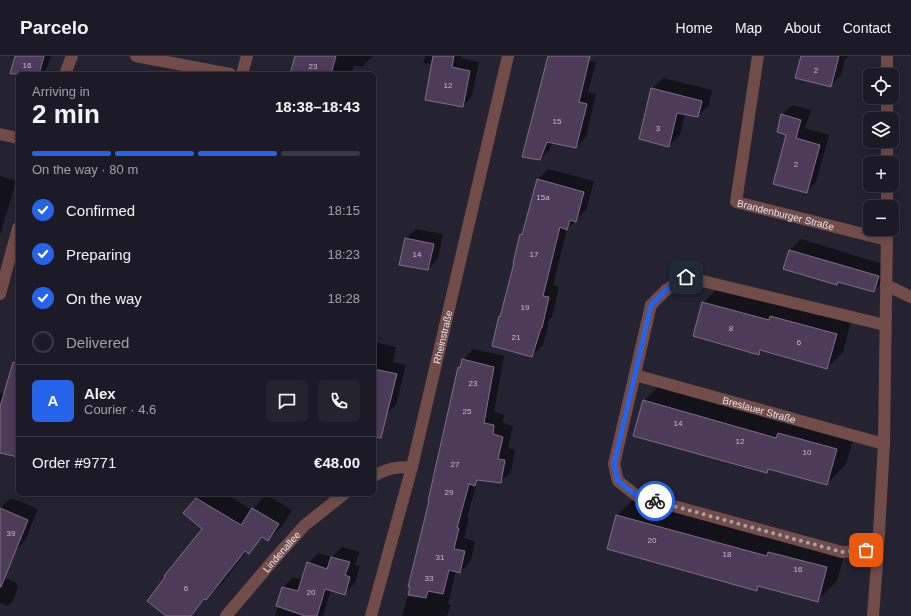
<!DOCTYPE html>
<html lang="en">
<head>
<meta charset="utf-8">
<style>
  body { margin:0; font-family:Arial,sans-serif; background:#25232e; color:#f1f3f6; height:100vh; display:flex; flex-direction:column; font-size:15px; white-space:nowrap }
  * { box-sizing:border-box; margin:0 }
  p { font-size:13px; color:#a0a1a7 }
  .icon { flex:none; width:22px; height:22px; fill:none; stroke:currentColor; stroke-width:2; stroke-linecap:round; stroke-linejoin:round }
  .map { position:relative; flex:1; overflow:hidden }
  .sheet { position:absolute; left:16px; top:16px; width:360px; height:424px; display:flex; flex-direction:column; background:#1c1a26; border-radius:6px; box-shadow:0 2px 10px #0003,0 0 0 1px #3a3843 }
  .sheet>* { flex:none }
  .tools { position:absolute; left:863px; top:12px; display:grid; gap:8px }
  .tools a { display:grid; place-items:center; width:36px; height:36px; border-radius:6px; background:#1c1a26; box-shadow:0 2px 10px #0003,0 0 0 1px #3a3843; font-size:20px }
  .pin { position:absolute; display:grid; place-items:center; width:34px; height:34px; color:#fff; margin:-17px; border-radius:8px; box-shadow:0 2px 6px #0006 }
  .courier { position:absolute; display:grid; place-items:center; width:40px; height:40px; margin:-20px; border:3px solid #2563eb; border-radius:50%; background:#fff; color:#222; box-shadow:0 1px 5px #0007 }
  .overview em { font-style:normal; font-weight:700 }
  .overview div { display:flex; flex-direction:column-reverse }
  .overview { display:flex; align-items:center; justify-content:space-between; height:68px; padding:0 16px }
  h1 { font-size:26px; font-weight:700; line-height:30px }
  .bar { display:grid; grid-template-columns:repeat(4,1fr); gap:6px 4px; align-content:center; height:48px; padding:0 16px }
  .bar i { height:5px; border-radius:3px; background:#3a3843 }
  .bar .active { background:#2563eb }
  .bar p { grid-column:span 4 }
  .line { display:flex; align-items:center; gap:10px; padding:0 16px; border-top:1px solid #3a3843 }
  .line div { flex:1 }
  .round { display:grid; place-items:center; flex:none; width:42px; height:42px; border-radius:6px; background:#25232e }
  ol { padding:0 16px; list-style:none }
  li { display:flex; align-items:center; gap:12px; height:44px }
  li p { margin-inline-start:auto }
  li .icon { padding:4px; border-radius:50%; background:#2563eb; color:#fff; stroke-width:4 }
  li:last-child { color:#a0a1a7 }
  li i { width:22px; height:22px; border:2px solid #3a3843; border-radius:50% }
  header { display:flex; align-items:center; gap:24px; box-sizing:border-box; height:56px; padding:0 20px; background:#1c1a26; border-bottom:1px solid #3a3843 }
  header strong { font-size:19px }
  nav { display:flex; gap:22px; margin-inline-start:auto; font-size:14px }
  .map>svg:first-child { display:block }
  .shadow { fill:#0007 }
  .building { fill:#4e3b5a; stroke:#7b7182 }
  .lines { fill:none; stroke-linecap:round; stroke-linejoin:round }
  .minor { stroke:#724c49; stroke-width:12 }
  .done { stroke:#a3a2ae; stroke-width:4; stroke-dasharray:0 7.2 }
  .route { stroke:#2563eb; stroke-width:5 }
  .labels { text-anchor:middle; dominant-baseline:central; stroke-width:3; stroke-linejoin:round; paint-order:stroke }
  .number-label { font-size:8px; fill:#c1bbca }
  .street-label { font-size:10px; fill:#e7e6f0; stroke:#252332 }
</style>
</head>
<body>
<header>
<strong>Parcelo</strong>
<nav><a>Home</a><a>Map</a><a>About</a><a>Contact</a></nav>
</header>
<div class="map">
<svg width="911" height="560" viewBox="0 0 911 560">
  <rect width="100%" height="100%" fill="#252332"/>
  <path class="shadow" d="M 10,0 L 51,0 L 47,12 L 42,18 L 23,18 L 15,1 Z
    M 296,0 L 373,0 L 362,11 L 354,9 L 351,18 L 291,18 Z
    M 425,0 L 461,0 L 461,2 L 479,6 L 472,40 L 463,50 L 433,8 L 423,7 Z
    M 556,0 L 563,0 L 596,6 L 588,36 L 596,38 L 586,81 L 576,91 L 553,86 L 550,93 L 540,103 Z
    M 802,0 L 849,0 L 845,3 L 841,19 L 830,30 Z
    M 663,22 L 712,34 L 709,49 L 698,60 L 685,58 L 680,79 L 669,90 L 652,33 Z
    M 792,49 L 811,54 L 805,72 L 829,79 L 816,126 L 806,136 L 787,78 L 782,59 Z
    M 548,113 L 594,125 L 586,154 L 567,173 L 553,229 L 559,231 L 552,261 L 550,262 L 543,289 L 532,299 L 515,206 L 521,179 L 524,176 L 537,124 Z
    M 0,120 L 16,125 L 0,179 Z
    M 416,173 L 443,178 L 438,203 L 428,213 L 406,182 Z
    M 801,183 L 889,210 L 885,224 L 874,235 L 840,225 L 837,228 L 785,213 L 790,194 Z
    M 719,231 L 852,262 L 843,296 L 827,312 L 763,294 L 759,298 L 703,247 Z
    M 374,286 L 396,291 L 393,306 L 406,309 L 396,349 L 386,358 L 374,356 Z
    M 18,292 L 18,400 L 0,396 L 0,338 L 1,337 L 5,338 Z
    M 473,293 L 504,300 L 494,356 L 504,359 L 503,367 L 513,370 L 508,392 L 515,394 L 511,416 L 500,426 L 480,423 L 477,427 L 467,461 L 469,462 L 464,482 L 475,485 L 471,505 L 460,516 L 456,515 L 448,548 L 451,549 L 447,560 L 402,560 L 410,531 L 459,312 L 461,310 L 463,304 Z
    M 664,325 L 795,362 L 799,358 L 856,374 L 846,408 L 827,428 L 770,412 L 766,416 L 644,345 Z
    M 202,438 L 226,438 L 252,454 L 266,439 L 292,454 L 282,470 L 268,484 L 264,481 L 249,496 L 247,495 L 220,530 L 205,544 L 191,560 L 168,560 L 203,473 L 197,443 Z
    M 637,440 L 846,492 L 837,525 L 817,545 L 760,530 L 756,534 L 617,459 Z
    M 11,442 L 38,453 L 25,485 L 14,496 L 0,489 L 0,452 Z
    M 342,491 L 360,496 L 355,509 L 360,510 L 355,527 L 344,538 L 331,534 L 323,560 L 275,560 L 283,532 L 293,521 L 303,524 L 308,507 L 318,497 L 332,501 Z
    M 0,519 L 15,526 L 18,531 L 13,545 L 7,550 L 0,547 Z"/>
  <path class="building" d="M 15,0 L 44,0 L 39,18 L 10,18 Z
    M 295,0 L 336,0 L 331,18 L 290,18 Z
    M 433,0 L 454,0 L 452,11 L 470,15 L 463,51 L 425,44 Z
    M 548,0 L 590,0 L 579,46 L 587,48 L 576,92 L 547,86 L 540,104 L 522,101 Z
    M 801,0 L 839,0 L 831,31 L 795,22 Z
    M 651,32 L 702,45 L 698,61 L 677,57 L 669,91 L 639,83 Z
    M 781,58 L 801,64 L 796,82 L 820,89 L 807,137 L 773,128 L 786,79 L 777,76 Z
    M 537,123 L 584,136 L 576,166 L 570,164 L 567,174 L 560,171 L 543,240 L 549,241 L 542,272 L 541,272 L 532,301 L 492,290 L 499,260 L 500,261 L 514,207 L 513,207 L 520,178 L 522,179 Z
    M 405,182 L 434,188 L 428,214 L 399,209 Z
    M 789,194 L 879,220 L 874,236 L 838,226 L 837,229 L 783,213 Z
    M 702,246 L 769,264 L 770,260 L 837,278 L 827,313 L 760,294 L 759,299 L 693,280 Z
    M 462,303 L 494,311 L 484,367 L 494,369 L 493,378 L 503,381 L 498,403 L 505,404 L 501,427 L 477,424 L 475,430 L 469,428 L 457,472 L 459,472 L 454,493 L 465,495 L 460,517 L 449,514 L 443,538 L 428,535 L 426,542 L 408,539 L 410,531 L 408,531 L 429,445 L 428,445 L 458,311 L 460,312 Z
    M 13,306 L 18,307 L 18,401 L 0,397 L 0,351 Z
    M 374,313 L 397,318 L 381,382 L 374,381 Z
    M 643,344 L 776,382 L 778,377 L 837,393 L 827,429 L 768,413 L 767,417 L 633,380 Z
    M 196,442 L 241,469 L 252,452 L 279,468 L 268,485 L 262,481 L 249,498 L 245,495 L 206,544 L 204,543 L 191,560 L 166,560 L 147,545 L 165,521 L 164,520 L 202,473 L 183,457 Z
    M 0,452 L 28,464 L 1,531 L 0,531 Z
    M 616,459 L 767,500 L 768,496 L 827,511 L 818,546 L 758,530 L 757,535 L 607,493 Z
    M 331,501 L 350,506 L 345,519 L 350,521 L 345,539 L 325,533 L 317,560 L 305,560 L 276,550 L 282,531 L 298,535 L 307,506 L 327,513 Z"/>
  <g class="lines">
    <g class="minor">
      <path d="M 136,0 L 230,18"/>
      <path id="s1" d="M 758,0 L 736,146 L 887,184"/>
      <path d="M 65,18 L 72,0"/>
      <path d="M 242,18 L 247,0"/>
      <path d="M 887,19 L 887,0"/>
      <path d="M 887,63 L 887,41"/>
      <path d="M 0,78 L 18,82"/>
      <path d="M 887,107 L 887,85"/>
      <path d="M 887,151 L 887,129"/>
      <path d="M 886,229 L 911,241"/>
      <path d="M 0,238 L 18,172"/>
      <path id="s2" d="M 635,319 L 884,388"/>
      <path d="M 374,420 C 388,412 396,411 412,411"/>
      <path d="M 878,494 L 842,496 L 637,440 L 618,425 L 614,408 L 651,249 L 666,234 L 686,221 L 885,269"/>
      <path id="s3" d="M 226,560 L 277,500 L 305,469 L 344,438"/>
      <path id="s4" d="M 371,560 L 412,411 L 508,0"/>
      <path d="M 873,560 L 878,494 L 884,388 L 887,173"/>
    </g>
  </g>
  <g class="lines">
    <path class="done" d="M 655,445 L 842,496 L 866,494"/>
    <path class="route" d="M 655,445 L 637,440 L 618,425 L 614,408 L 651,249 L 666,234 L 686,221"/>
  </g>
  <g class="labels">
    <g class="number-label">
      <text x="27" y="9">16</text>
      <text x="313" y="10">23</text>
      <text x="816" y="14">2</text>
      <text x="448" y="29">12</text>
      <text x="557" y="65">15</text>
      <text x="658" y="72">3</text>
      <text x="796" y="108">2</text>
      <text x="543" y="141">15a</text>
      <text x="417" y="198">14</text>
      <text x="534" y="198">17</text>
      <text x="525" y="251">19</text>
      <text x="731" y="272">8</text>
      <text x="516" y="281">21</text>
      <text x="799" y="286">6</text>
      <text x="473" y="327">23</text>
      <text x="467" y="355">25</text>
      <text x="678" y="367">14</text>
      <text x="740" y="385">12</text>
      <text x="807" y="396">10</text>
      <text x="455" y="408">27</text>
      <text x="449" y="436">29</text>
      <text x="11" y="477">39</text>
      <text x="652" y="484">20</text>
      <text x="727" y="498">18</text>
      <text x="440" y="501">31</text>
      <text x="798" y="513">16</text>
      <text x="429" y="522">33</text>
      <text x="186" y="532">6</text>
      <text x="311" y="536">20</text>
    </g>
    <g class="street-label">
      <text stroke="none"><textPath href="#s1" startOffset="199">Brandenburger Straße</textPath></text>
      <text stroke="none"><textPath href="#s4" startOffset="288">Rheinstraße</textPath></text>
      <text stroke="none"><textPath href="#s2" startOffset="129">Breslauer Straße</textPath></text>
      <text stroke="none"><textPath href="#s3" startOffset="85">Lindenallee</textPath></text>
    </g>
  </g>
</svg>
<div class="tools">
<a><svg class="icon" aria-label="locate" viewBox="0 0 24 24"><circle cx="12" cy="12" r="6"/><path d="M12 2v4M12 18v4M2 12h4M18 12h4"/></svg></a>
<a><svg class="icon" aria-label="layers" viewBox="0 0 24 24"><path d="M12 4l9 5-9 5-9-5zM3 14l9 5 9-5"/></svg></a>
<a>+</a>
<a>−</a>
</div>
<div class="pin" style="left:866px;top:494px;background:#ea580c"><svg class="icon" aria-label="bag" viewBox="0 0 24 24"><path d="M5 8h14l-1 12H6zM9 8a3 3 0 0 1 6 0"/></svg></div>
<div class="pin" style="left:686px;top:221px;background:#1f2937"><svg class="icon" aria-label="home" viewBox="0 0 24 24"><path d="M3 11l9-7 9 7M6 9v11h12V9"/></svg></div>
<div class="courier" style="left:655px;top:445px"><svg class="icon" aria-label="bike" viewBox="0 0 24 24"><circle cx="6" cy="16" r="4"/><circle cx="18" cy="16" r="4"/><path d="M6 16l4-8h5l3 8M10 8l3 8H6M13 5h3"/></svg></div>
<section class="sheet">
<div class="overview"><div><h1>2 min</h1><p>Arriving in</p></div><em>18:38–18:43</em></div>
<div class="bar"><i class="active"></i><i class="active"></i><i class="active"></i><i></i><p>On the way · 80 m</p></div>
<ol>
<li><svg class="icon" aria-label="check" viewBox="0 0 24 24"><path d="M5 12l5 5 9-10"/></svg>Confirmed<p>18:15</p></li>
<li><svg class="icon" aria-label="check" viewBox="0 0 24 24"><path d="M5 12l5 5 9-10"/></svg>Preparing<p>18:23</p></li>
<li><svg class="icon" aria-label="check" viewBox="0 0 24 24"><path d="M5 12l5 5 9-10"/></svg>On the way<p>18:28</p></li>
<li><i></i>Delivered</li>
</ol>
<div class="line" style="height:72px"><b class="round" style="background:#2563eb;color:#fff">A</b><div><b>Alex</b><p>Courier · 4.6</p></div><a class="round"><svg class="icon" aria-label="chat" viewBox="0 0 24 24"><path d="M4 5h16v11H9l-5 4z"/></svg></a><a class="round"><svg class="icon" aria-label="phone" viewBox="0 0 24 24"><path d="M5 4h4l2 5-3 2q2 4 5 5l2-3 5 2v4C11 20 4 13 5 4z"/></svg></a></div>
<div class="line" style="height:52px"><div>Order #9771</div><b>€48.00</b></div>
</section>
</div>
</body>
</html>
